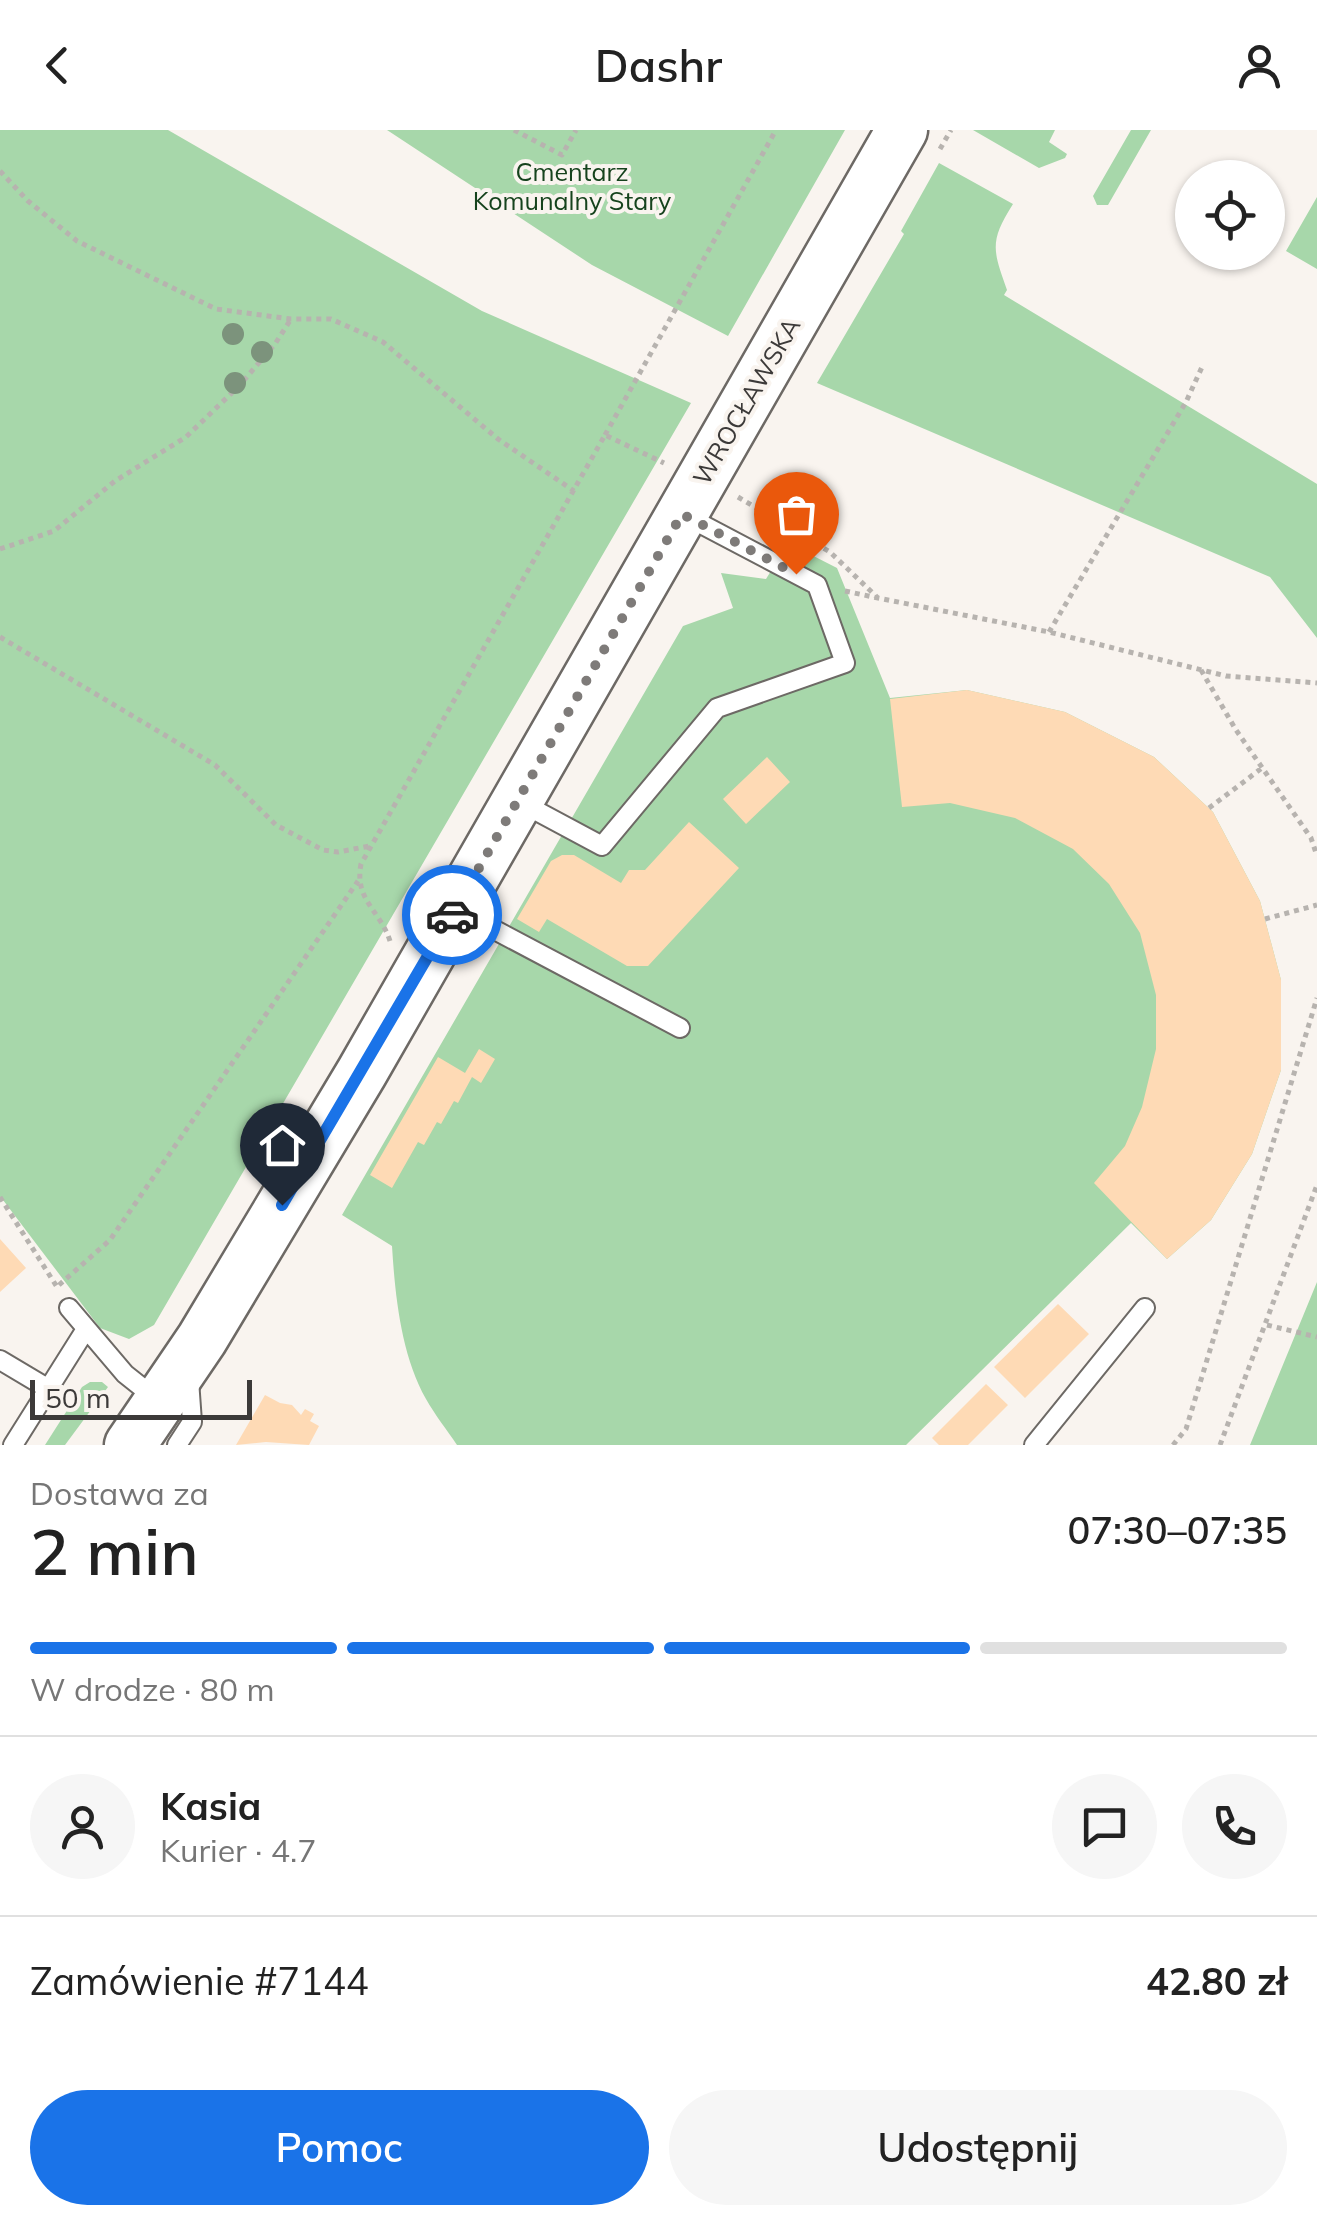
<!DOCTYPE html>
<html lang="pl">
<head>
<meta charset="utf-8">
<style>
  body { margin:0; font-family:Mulish,sans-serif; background:#f6f6f6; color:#222; height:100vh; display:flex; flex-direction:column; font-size:38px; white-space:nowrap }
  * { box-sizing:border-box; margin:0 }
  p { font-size:32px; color:#767676 }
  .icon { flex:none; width:55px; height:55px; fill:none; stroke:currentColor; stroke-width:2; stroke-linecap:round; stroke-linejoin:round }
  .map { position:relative; height:1315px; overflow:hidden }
  .panel { display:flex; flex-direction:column; background:#fff; flex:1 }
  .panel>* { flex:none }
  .tools { position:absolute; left:1175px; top:30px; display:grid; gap:20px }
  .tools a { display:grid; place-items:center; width:110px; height:110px; border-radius:50%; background:#fff; box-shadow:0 2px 8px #0004; font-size:50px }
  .scale { position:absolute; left:30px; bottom:25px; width:222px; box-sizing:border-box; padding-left:10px; border:5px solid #3c3a39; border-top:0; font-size:28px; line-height:35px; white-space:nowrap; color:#3c3a39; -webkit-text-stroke:8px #f9f4ef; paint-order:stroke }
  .pin { position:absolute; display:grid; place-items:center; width:85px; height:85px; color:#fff; margin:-102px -42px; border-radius:50% 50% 50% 0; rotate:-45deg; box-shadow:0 0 10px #0007 }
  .pin .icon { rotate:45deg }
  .courier { position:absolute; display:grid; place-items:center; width:100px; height:100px; margin:-50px; border:8px solid #1a73e8; border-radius:50%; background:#fff; color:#222; box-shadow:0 2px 12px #0007 }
  .summary em { font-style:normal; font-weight:600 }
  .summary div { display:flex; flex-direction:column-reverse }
  .summary { display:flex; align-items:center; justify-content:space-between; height:170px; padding:0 30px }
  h1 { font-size:65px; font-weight:600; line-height:75px }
  .bar { display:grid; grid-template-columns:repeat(4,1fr); gap:15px 10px; align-content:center; height:120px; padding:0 30px }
  .bar i { height:12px; border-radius:8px; background:#e0e0e0 }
  .bar .on { background:#1a73e8 }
  .bar p { grid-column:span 4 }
  .line { display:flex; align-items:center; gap:25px; padding:0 30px; border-top:2px solid #e0e0e0 }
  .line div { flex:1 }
  .round { display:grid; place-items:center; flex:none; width:105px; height:105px; border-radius:52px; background:#f6f6f6 }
  .button { display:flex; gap:20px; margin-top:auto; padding:20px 30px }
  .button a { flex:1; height:115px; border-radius:60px; background:#1a73e8; color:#fff; font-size:40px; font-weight:600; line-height:115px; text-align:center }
  .button a+a { background:#f6f6f6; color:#222 }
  header { display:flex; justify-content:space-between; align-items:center; height:130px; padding:0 30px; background:#fff; font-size:45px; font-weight:600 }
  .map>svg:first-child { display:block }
  .green { fill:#a7d7aa }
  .building { fill:#fedab5 }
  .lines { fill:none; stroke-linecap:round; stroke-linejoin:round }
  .lane-casing { stroke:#6d6965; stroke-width:22 }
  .secondary-casing { stroke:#6d6965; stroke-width:55 }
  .path { stroke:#b7b3af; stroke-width:5; stroke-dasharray:5 5; stroke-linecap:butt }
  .lane { stroke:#fff; stroke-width:18 }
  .secondary { stroke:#fff; stroke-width:50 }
  .tree { fill:#7c937c }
  .done { stroke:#7e7b79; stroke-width:10; stroke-dasharray:0 18 }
  .route { stroke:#1a73e8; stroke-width:12 }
  .labels { text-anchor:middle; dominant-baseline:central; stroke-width:8; stroke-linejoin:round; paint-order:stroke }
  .park-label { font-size:25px; fill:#16431d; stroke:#f9f4ef }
  .street-label { font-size:25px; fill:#3c3a39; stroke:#f9f4ef }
</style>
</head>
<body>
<header><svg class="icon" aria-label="back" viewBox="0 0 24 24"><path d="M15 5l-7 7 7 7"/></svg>Dashr<svg class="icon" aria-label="person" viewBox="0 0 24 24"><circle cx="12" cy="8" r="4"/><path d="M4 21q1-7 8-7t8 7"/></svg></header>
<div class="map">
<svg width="1317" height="1315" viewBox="0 0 1317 1315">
  <rect width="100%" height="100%" fill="#f9f4ef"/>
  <path class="green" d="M 0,0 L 168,0 L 482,181 L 691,273 L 154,1195 L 129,1209 L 100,1198 L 3,1070 L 0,1072 Z
    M 387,0 L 845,0 L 728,206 L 592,135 Z
    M 973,0 L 1055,0 L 1049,12 L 1067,24 L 1065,28 L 1039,38 Z
    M 1131,0 L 1151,0 L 1108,75 L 1097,75 L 1093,66 Z
    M 939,33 L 1013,74 C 989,112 993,120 1007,160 L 1004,165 L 1317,354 L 1317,508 L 1270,447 L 817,253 L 904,104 L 901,101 Z
    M 1317,67 L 1317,139 L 1286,121 Z
    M 788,413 L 837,438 L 890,568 L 967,560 L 1065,582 L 1154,627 L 1213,682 L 1260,771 L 1281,850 L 1281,940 L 1252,1024 L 1211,1090 L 1167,1129 L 1131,1093 L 906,1315 L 457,1315 C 447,1300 435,1285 426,1269 C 401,1225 395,1165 392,1116 L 342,1085 L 683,496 L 733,478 L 721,443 L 766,449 Z
    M 1317,1152 L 1317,1315 L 1250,1315 Z
    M 90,1252 L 102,1252 L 108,1257 L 65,1315 L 45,1315 L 82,1257 Z"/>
  <path class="building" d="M 967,560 L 1065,582 L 1154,627 L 1213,682 L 1260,771 L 1281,850 L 1281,940 L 1252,1024 L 1211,1090 L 1167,1129 L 1094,1053 L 1125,1016 L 1142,977 L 1156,919 L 1156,865 L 1140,803 L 1109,754 L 1073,719 L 1015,688 L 950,673 L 902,677 L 890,569 Z
    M 767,627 L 790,652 L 746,694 L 723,669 Z
    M 689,692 L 739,738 L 648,836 L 627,836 L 547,789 L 539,802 L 517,789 L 551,731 L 562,725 L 574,725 L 621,753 L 629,740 L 645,740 Z
    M 479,919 L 495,929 L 481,953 L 472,947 L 458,973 L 454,971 L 441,994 L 437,992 L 424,1015 L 418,1012 L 392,1058 L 370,1045 L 438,927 L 465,943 Z
    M 0,1109 L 26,1138 L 0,1162 Z
    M 1058,1174 L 1089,1204 L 1025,1268 L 994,1237 Z
    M 986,1254 L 1008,1275 L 968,1315 L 939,1315 L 932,1308 Z
    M 265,1265 L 280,1273 L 292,1275 L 301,1285 L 305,1279 L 314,1284 L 310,1291 L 319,1296 L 309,1315 L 266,1312 L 236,1315 Z"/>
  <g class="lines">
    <g class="lane-casing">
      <path id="lane" d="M 518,671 L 602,716 L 717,578 L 845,533 L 817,455 L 684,385
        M 459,781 L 680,898
        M 69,1178 L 125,1244 L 159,1271
        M 0,1230 L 47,1258
        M 13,1315 L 86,1199
        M 177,1315 L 192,1292 L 189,1250
        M 1034,1315 L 1145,1178"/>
    </g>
    <g class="secondary-casing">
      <path id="secondary" d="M 130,1315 L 202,1209 L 362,942 L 902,0"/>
    </g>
    <path class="path" d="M 514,0 L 562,25 L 576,0
      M 940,19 L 951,0
      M 0,41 L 28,71 L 77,111 L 216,179 L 291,189 L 331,189 L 383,212 L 498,309 L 574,361
      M 605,305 L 776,0
      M 738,367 L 830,422 L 878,468 L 1049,502 L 1226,546 L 1317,553
      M 0,419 L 54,401 L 115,351 L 186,307 L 239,256 L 275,214 L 291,189
      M 845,461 L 878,468
      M 1049,502 L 1186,272 L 1202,237
      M 0,507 L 215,635 L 276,695 L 323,720 L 338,722 L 370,716
      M 1201,540 L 1236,600 L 1311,708 L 1317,726
      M 1209,678 L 1262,638
      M 1265,789 L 1317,775
      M 390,811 C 380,780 354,770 361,734 L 605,305 L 664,333
      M 0,1067 L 57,1157
      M 59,1155 L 110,1110 L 358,751
      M 1267,1195 L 1317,1207
      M 1173,1315 L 1186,1299 L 1317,868
      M 1220,1315 L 1317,1055"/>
    <use href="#lane" class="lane"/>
    <use href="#secondary" class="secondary"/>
  </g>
  <g class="tree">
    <circle cx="233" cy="204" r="11"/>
    <circle cx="262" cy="222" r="11"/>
    <circle cx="235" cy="253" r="11"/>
  </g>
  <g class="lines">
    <path class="done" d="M 452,785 L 682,384 L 796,444"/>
    <path class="route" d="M 282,1075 L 452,785"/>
  </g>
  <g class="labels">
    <g class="park-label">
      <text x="572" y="41">Cmentarz<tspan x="572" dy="29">Komunalny Stary</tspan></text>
    </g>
    <g class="street-label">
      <text transform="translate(746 271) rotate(-60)">WROCŁAWSKA</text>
    </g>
  </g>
</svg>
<div class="tools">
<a><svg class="icon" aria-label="locate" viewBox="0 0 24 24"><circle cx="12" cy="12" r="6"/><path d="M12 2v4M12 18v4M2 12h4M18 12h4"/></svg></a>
</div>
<div class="scale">50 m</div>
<div class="pin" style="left:796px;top:444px;background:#ea580c"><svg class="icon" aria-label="bag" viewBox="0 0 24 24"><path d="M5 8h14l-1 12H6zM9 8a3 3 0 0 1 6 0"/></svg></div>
<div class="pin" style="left:282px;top:1075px;background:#1f2937"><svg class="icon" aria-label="home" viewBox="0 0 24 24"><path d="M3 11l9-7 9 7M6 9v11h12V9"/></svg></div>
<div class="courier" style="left:452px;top:785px"><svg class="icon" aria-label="car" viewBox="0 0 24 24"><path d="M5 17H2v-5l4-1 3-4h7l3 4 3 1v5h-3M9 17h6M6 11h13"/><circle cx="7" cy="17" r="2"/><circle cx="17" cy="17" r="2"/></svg></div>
</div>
<section class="panel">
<div class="summary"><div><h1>2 min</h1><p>Dostawa za</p></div><em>07:30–07:35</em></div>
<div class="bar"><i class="on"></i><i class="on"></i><i class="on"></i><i></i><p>W drodze · 80 m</p></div>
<div class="line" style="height:180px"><a class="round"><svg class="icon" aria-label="person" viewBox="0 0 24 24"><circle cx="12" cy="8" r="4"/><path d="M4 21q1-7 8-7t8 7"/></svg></a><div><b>Kasia</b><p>Kurier · 4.7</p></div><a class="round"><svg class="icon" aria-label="chat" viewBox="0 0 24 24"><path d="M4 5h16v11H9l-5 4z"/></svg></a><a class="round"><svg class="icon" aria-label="phone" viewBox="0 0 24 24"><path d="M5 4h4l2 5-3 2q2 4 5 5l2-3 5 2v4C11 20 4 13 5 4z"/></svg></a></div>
<div class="line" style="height:130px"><div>Zamówienie #7144</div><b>42.80 zł</b></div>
<div class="button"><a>Pomoc</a><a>Udostępnij</a></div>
</section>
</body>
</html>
